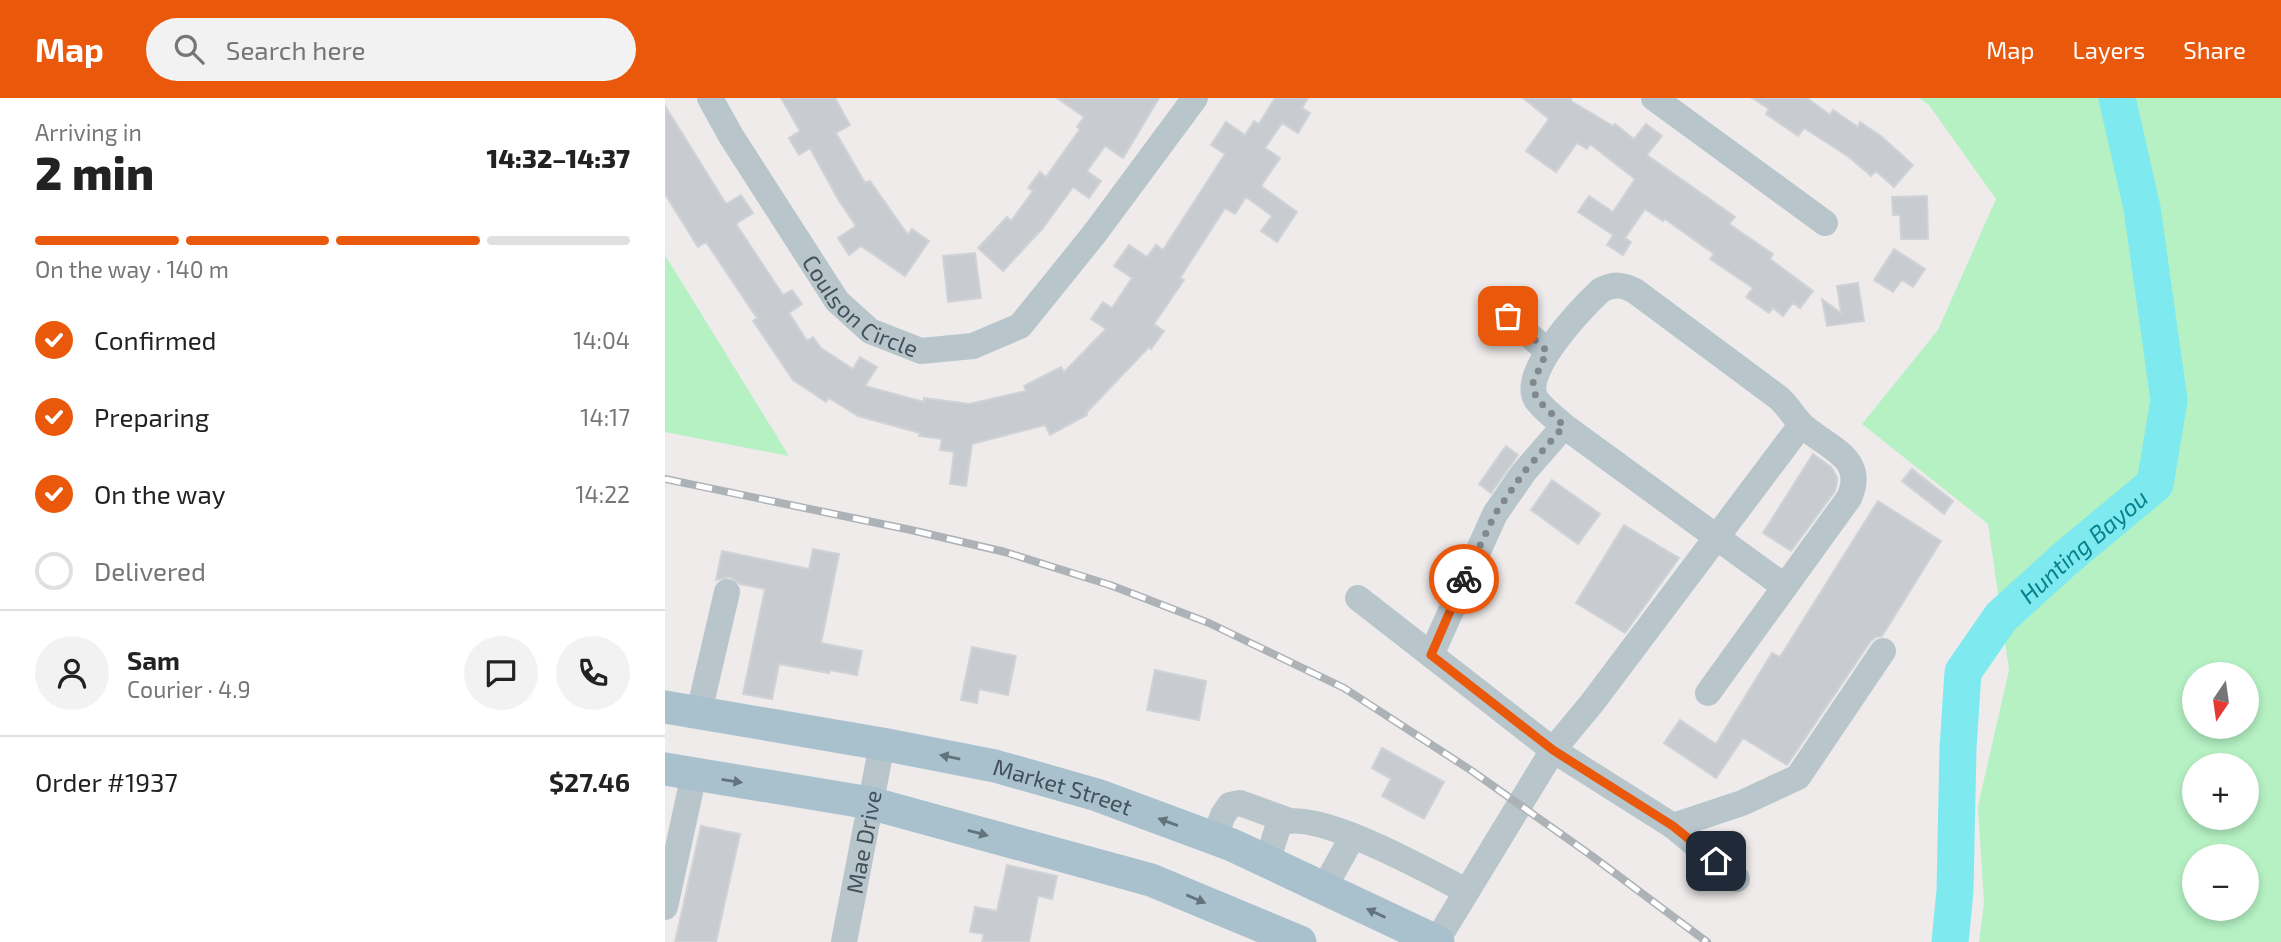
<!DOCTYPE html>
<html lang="en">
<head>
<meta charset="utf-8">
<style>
  body { margin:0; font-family:"Exo 2",sans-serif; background:#f2f2f2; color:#222; height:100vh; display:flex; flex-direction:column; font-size:26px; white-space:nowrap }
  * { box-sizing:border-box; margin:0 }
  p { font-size:23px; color:#767676 }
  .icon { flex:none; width:38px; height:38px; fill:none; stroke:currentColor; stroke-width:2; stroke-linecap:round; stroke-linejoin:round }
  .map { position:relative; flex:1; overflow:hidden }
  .side { display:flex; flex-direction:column; background:#fff; width:665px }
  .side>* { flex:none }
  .needle { width:46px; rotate:193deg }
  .fabs { position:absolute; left:1517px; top:564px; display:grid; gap:14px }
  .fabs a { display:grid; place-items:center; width:77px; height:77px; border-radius:50%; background:#fff; box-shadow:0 4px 10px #0003; font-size:35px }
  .pin { position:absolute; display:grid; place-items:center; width:60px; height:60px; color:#fff; margin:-30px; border-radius:14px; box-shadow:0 4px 10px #0006 }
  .courier { position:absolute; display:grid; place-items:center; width:70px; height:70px; margin:-35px; border:5px solid #ea580c; border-radius:50%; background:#fff; color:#222; box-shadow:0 2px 9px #0007 }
  .head em { font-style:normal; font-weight:800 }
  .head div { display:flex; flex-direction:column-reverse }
  .head { display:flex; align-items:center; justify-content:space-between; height:119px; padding:0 35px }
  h1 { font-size:46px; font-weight:800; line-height:52px }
  .bar { display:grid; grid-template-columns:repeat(4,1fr); gap:10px 7px; align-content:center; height:84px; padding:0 35px }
  .bar i { height:9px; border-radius:5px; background:#e0e0e0 }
  .bar .active { background:#ea580c }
  .bar p { grid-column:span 4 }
  .line { display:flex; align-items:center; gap:18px; padding:0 35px; border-top:2px solid #e0e0e0 }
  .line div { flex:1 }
  .round { display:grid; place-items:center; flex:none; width:74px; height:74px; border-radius:37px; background:#f2f2f2 }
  ol { padding:0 35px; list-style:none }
  li { display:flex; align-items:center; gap:21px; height:77px }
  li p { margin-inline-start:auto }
  li .icon { padding:7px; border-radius:50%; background:#ea580c; color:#fff; stroke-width:4 }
  li:last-child { color:#767676 }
  li i { width:38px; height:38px; border:4px solid #e0e0e0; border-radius:50% }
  header { display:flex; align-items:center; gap:42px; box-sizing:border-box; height:98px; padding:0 35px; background:#ea580c; color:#fff }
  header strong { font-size:33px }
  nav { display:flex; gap:38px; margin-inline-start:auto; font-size:24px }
  .search { width:490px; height:63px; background:#f2f2f2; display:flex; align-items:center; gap:18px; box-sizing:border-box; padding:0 24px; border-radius:38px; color:#767676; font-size:26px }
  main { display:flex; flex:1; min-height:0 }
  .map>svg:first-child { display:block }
  .green { fill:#b5f1c3; fill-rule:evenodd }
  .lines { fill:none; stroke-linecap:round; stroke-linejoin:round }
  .river { stroke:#7fe9f0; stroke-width:37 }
  .building { fill:#c8ccd1; stroke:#cfd3d8; stroke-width:2 }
  .minor { stroke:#b8c6cc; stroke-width:26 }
  .major { stroke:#a9c0cd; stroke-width:33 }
  .rail-casing { stroke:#adb2b6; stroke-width:8 }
  .rail { stroke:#fff; stroke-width:5; stroke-dasharray:16; stroke-linecap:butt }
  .oneway { fill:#62737c }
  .done { stroke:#7f888d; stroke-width:7; stroke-dasharray:0 12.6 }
  .route { stroke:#ea580c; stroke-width:9 }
  .labels { text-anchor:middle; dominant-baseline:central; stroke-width:5; stroke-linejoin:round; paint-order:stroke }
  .street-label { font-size:23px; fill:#43525a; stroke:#fff }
  .water-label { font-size:24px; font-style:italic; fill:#07838d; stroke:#fff }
</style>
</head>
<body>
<header>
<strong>Map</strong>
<div class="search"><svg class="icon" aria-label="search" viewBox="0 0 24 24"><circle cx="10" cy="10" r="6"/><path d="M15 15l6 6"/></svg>Search here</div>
<nav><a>Map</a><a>Layers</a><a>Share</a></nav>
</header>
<main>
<section class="side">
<div class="head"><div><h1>2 min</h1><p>Arriving in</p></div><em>14:32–14:37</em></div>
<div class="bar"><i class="active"></i><i class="active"></i><i class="active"></i><i></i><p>On the way · 140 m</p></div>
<ol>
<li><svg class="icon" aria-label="check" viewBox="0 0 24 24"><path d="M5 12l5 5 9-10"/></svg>Confirmed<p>14:04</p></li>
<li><svg class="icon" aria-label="check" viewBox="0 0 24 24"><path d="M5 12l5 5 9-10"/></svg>Preparing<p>14:17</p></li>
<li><svg class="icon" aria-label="check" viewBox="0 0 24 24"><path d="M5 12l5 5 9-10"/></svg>On the way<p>14:22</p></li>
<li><i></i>Delivered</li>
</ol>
<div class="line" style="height:126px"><a class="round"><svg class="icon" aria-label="person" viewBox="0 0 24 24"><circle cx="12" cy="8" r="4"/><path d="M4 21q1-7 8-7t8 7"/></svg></a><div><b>Sam</b><p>Courier · 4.9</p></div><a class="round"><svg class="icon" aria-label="chat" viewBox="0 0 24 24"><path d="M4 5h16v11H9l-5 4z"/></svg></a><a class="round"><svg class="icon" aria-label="phone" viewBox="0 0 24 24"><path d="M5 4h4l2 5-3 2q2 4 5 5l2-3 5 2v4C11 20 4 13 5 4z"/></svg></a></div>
<div class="line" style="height:91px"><div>Order #1937</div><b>$27.46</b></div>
</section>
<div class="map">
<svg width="1616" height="844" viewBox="0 0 1616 844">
  <rect width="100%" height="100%" fill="#efebeb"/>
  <path class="green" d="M 1254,0 L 1616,0 L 1616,844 L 1314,844 L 1319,806 L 1313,708 L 1344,572 L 1323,426 L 1197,326 L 1273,232 L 1331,101 L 1264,7 ZM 1530,576 L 1582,576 L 1582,628 L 1530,628 ZM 1530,667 L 1582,667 L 1582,719 L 1530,719 ZM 1530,758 L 1582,758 L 1582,810 L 1530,810 Z
    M 0,157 L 124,358 L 0,334 Z"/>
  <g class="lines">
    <path class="river" id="s1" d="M 1285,844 L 1290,793 L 1293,650 L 1298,574 L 1336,519 L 1401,460 L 1490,386 L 1504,302 L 1477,110 L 1452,0"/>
  </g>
  <path class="building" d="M 116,0 L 170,0 L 185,27 L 171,35 L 200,85 L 205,83 L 243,137 L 247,131 L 264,143 L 240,178 L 196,148 L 184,157 L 173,140 L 191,128 L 174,103 L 145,50 L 134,57 L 124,40 L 135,33 Z
    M 392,0 L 494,0 L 458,60 L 440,48 L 422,73 L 436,83 L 424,100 L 408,89 L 377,131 L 338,173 L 313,150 L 342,119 L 346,123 L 368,93 L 363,90 L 375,74 L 381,79 L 415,31 L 412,29 L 419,19 Z
    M 610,0 L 643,0 L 637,10 L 645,15 L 633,35 L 617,25 L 600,50 L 615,60 L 596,88 L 632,114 L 612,144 L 596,133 L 607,118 L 581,99 L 570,116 L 560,110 L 515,180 L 519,182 L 489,226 L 499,233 L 486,251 L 484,249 L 421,315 L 422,317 L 385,337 L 380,327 L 307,346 L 301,388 L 285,386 L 289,354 L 275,352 L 277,341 L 254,338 L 255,335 L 193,318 L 164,300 L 161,304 L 128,282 L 88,223 L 92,220 L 41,144 L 33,149 L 0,96 L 0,8 L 61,106 L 76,97 L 88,115 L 71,126 L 118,197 L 127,192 L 137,206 L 124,215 L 142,243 L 148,239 L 156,250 L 188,271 L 195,259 L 212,269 L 200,288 L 259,304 L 259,300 L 304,306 L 361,293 L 359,288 L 396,269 L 399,274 L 441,231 L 426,221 L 438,204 L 447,210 L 467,180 L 449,168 L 464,147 L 482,159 L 491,147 L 498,152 L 560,56 L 546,47 L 561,24 L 580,37 L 589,23 L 594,26 Z
    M 858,0 L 906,0 L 906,3 L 948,28 L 950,26 L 969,41 L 981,26 L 997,38 L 982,57 L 1070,119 L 1064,126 L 1108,156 L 1105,161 L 1148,193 L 1135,210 L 1128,205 L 1118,218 L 1108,210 L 1104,215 L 1081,199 L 1088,190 L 1045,161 L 1049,156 L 1000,121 L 998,123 L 980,111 L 960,140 L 966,144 L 958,157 L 942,147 L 948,137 L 913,114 L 924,98 L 948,114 L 970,81 L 925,46 L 922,51 L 912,45 L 891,74 L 861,53 L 884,21 Z
    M 1087,0 L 1142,0 L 1165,17 L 1168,12 L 1193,29 L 1195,24 L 1216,38 L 1248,67 L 1229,89 L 1211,73 L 1206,78 L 1184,59 L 1139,30 L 1133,38 L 1101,16 L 1104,11 Z
    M 1262,98 L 1263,141 L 1236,141 L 1235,117 L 1228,117 L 1227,99 Z
    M 1229,151 L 1260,171 L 1248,189 L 1237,182 L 1228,194 L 1209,182 Z
    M 310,155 L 316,200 L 283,204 L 278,158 Z
    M 1193,185 L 1199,223 L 1162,228 L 1157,201 L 1176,215 L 1172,188 Z
    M 841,348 L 853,357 L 826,395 L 814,386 Z
    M 1148,356 L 1166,369 L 1172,379 L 1172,384 L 1170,393 L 1126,453 L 1098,435 Z
    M 1247,371 L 1288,403 L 1279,416 L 1237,383 Z
    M 887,382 L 935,416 L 913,446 L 866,412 Z
    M 1213,403 L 1276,443 L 1217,538 L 1211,539 L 1205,544 L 1122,667 L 1078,640 L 1051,680 L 999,645 L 1015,622 L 1051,646 L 1107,555 L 1115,559 Z
    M 959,427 L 1014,460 L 960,535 L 911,505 Z
    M 148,451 L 174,456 L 156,545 L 197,553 L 192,577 L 165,572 L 164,575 L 114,566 L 107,601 L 78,596 L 100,491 L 75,486 L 65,479 L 51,482 L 57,453 L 144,471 Z
    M 307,549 L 351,558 L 343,597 L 314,591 L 312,605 L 296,602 Z
    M 490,572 L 541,583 L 534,622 L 482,612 Z
    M 717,650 L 779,684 L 759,721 L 717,698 L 726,681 L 707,670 Z
    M 36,728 L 75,736 L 51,844 L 10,844 Z
    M 342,767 L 392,778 L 387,801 L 373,798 L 364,844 L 317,844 L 319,836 L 305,834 L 310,809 L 332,813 Z"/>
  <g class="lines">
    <g class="minor">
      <path id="s2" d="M 45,0 L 66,38 L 172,203 L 205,233 L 256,253 L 308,248 L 355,228 L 430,135 L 530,0"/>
      <path d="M 989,0 L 1160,125"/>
      <path d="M 843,218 L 882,253"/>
      <path d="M 693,500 L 888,652 L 1008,728 L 1072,781"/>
      <path d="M 766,557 L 830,416 L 859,374 L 899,328"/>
      <path d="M 1043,595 L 1184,400 C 1202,361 1164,350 1139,329 C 1130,321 1124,309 1114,300 L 970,193 C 957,186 949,186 936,192 C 917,210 855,274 871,301 C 877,311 891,320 899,328 L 1120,489"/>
      <path d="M 34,614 L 62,494"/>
      <path d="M 1008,728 L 1077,705 L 1133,679 L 1218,553"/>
      <path d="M 549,741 L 558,717 L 565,707 L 575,705 L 622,722"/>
      <path d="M 602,764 L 614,726 C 649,708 766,775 801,793"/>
      <path d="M 659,790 L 688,738"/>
      <path d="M 0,809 L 29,676"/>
      <path id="s3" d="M 179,844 L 217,646"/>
      <path d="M 771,844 L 888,652 L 927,605 L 1136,327"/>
    </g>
    <g class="major">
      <path id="s4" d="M 0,609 L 217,646 L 330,668 L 432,697 L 567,747 L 773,844"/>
      <path d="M 0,671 L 205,705 L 486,782 L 635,844"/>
    </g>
    <g class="rail-casing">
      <path id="rail" d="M 0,381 L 246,432 L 340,454 L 445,487 L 544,525 L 679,590 L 807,673 L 927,758 L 1042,844"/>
    </g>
    <use href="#rail" class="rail"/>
  </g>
  <defs><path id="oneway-solid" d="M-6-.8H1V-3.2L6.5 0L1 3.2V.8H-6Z" transform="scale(1.75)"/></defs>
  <g class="oneway">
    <use href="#oneway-solid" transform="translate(285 659) rotate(-169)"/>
    <use href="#oneway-solid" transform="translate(67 683) rotate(9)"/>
    <use href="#oneway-solid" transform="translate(503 724) rotate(-160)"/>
    <use href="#oneway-solid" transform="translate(313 735) rotate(15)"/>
    <use href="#oneway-solid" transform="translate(531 801) rotate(23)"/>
    <use href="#oneway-solid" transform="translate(711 815) rotate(-155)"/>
  </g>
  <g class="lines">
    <path class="done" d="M 799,481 L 830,416 L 859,374 L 899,328 L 871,300 L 868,285 L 882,253 L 843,218"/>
    <path class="route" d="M 799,481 L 766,557 L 888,652 L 1008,728 L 1051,763"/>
  </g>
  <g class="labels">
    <g class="street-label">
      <text stroke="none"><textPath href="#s2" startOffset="261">Coulson Circle</textPath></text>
      <text stroke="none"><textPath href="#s4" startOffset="406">Market Street</textPath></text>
      <text stroke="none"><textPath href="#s3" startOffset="102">Mae Drive</textPath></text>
    </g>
    <g class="water-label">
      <text stroke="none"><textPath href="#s1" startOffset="446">Hunting Bayou</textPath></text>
    </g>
  </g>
</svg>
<div class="fabs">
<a><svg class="needle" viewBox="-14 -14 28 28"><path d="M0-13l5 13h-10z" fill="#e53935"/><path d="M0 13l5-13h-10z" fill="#767676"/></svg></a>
<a>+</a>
<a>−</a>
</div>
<div class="pin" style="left:843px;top:218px;background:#ea580c"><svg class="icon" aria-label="bag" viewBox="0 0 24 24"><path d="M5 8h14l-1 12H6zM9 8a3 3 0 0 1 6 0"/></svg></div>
<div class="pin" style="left:1051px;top:763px;background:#1f2937"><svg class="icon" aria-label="home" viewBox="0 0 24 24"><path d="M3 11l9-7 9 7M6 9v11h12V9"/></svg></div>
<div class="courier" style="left:799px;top:481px"><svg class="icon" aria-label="bike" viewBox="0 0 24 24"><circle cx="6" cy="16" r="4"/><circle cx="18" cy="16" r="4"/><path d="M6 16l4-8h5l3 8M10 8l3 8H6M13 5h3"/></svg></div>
</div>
</main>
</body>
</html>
